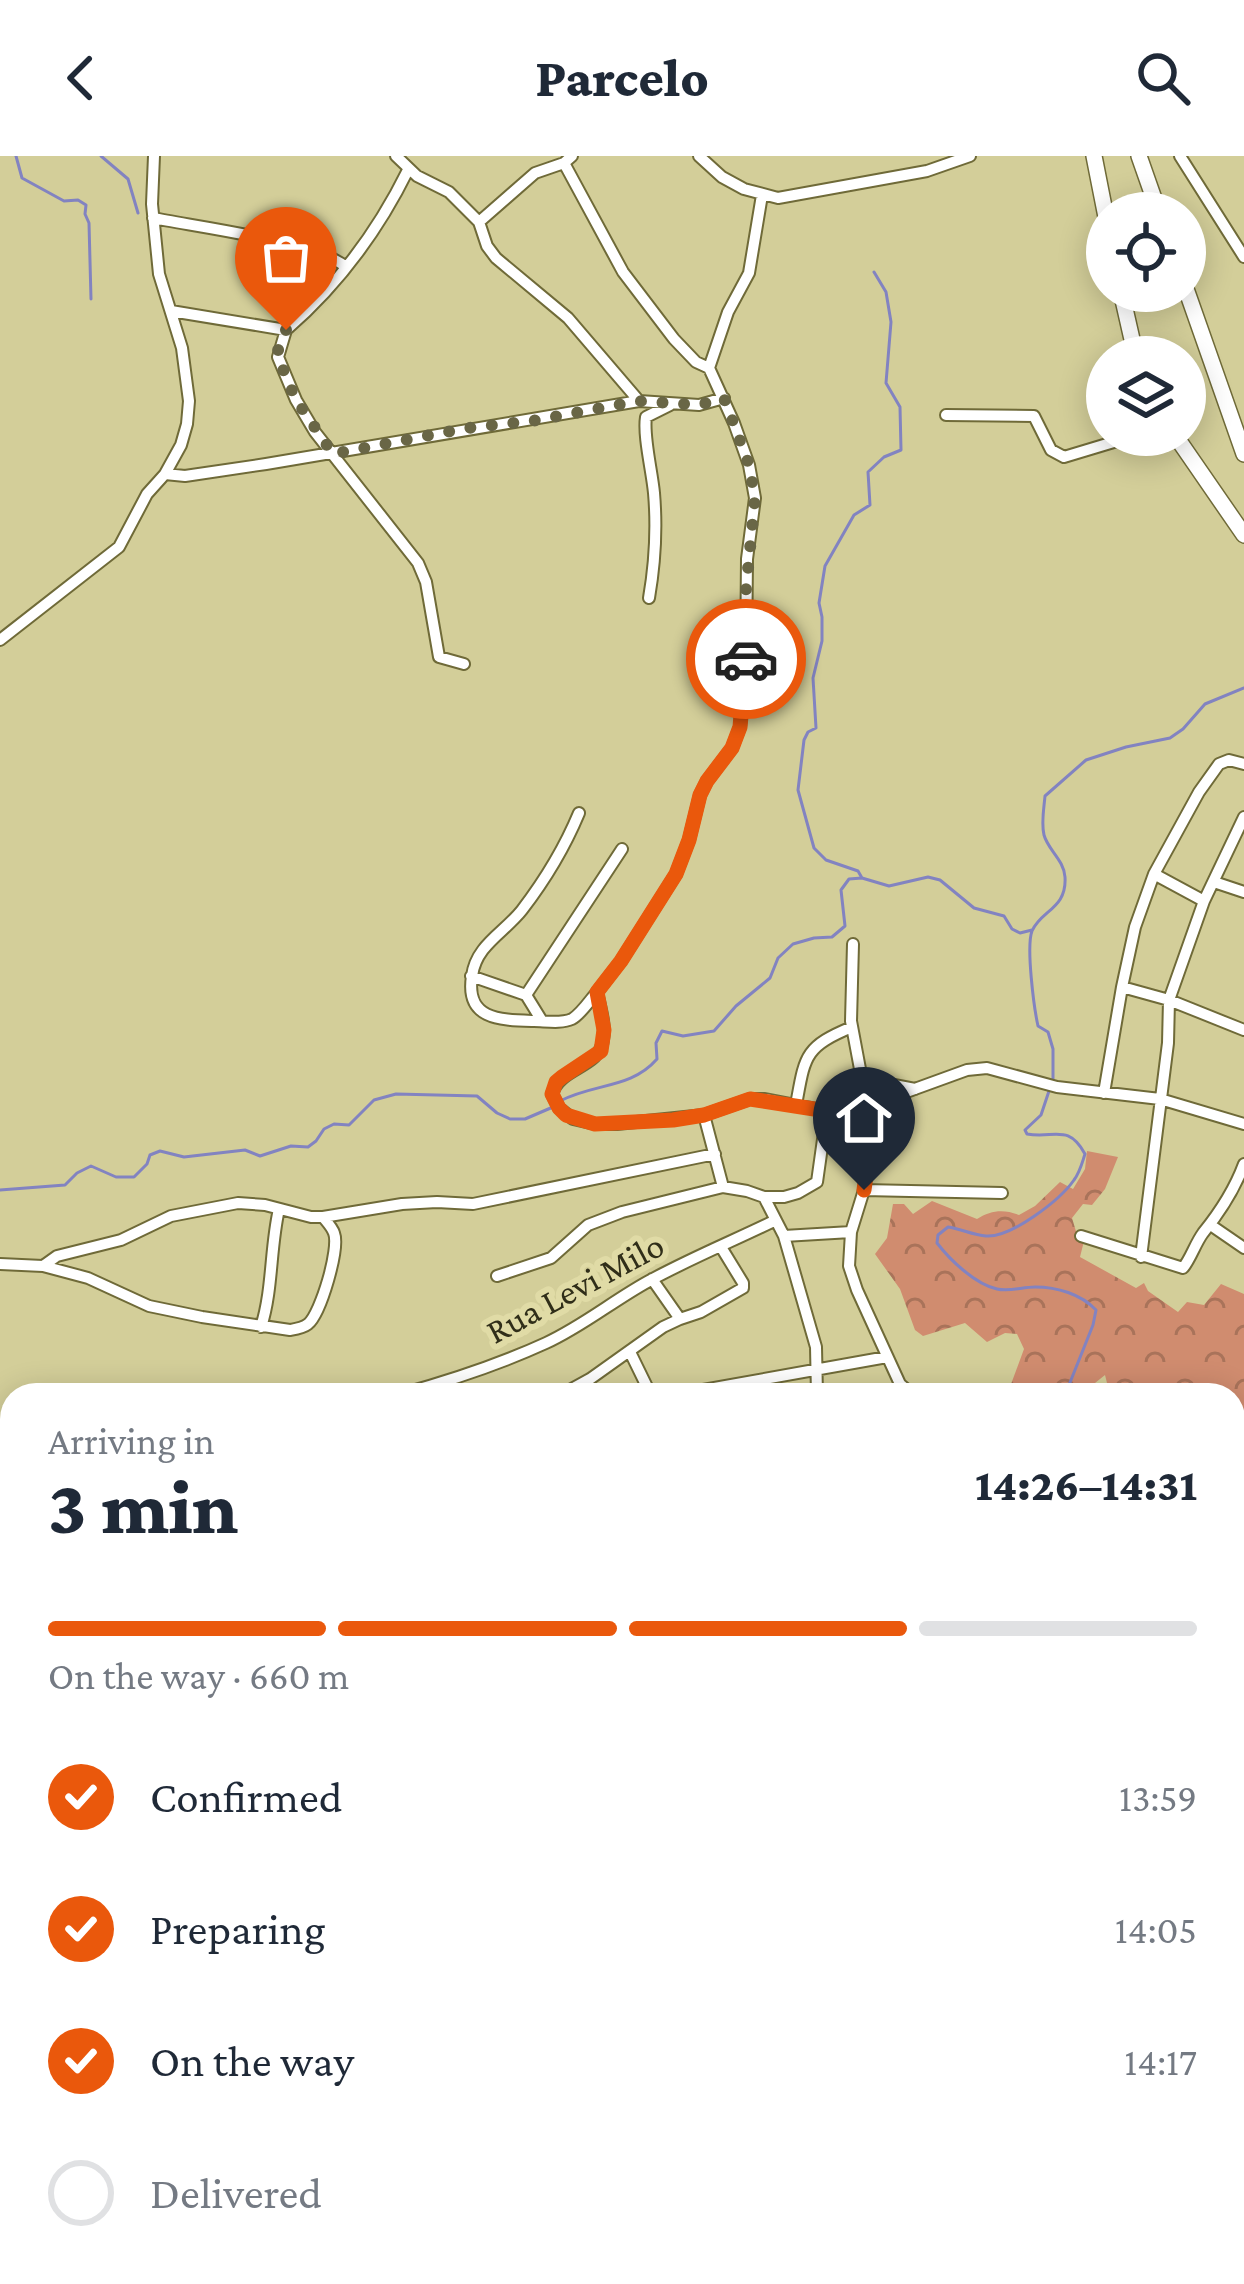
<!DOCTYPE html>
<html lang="en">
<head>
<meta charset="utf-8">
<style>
  body { margin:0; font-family:"Crimson Pro",serif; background:#f6f6f7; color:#1f2937; height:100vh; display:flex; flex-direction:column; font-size:45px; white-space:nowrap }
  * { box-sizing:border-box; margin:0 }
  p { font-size:39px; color:#747a83 }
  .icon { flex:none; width:66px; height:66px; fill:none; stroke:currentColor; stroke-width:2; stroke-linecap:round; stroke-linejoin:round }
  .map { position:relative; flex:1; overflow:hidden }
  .details { position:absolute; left:0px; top:1227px; width:1245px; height:903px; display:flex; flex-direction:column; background:#fff; border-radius:36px 36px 0 0; box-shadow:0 6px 30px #0003 }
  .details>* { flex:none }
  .buttons { position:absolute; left:1086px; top:36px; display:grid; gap:24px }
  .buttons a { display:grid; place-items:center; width:120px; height:120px; border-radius:50%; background:#fff; box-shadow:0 6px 30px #0003; font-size:60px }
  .pin { position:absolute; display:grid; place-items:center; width:102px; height:102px; color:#fff; margin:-123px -51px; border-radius:50% 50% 50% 0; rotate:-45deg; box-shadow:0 0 12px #0007 }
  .pin .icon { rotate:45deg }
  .courier { position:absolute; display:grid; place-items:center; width:120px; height:120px; margin:-60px; border:9px solid #ea580c; border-radius:50%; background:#fff; color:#222; box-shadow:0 3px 15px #0007 }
  .headline em { font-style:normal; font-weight:800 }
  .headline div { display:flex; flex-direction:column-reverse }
  .headline { display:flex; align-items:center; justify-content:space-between; height:204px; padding:0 48px }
  h1 { font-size:78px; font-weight:800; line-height:90px }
  .bar { display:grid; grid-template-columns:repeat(4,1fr); gap:18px 12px; align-content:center; height:144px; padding:0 48px }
  .bar i { height:15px; border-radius:9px; background:#e0e1e3 }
  .bar .active { background:#ea580c }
  .bar p { grid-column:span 4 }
  ol { padding:0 48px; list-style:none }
  li { display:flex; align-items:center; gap:36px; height:132px }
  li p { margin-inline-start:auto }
  li .icon { padding:12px; border-radius:50%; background:#ea580c; color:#fff; stroke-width:4 }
  li:last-child { color:#747a83 }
  li i { width:66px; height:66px; border:6px solid #e0e1e3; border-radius:50% }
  header { display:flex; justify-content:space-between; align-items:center; height:156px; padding:0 48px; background:#fff; font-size:54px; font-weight:800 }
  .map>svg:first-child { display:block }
  .forest { fill:url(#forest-crowns) }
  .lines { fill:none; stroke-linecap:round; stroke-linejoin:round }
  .stream { stroke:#8283c1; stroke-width:3 }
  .street-casing { stroke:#6f6a38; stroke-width:14 }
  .secondary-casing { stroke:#6f6a38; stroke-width:18 }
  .street { stroke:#fff; stroke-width:10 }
  .secondary { stroke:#fff; stroke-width:15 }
  .done { stroke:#696646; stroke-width:12; stroke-dasharray:0 21.6 }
  .route { stroke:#ea580c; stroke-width:15 }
  .labels { text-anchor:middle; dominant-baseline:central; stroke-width:12; stroke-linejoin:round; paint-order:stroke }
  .street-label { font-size:36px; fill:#302e19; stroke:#e0dba6 }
</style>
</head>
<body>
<header><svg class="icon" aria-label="back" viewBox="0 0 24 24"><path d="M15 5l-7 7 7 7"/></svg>Parcelo<svg class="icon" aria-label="search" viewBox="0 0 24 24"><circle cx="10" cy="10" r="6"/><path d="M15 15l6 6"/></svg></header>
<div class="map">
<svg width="1244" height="2128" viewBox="0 0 1244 2128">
  <defs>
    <pattern id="forest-crowns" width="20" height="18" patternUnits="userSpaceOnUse" patternTransform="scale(3)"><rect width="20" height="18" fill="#d08c6f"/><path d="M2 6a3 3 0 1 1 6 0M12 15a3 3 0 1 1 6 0" fill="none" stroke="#a9735a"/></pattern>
  </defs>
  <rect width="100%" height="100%" fill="#d3ce99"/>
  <path class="forest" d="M 1087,995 L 1118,1001 L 1105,1033 L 1092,1049 L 1083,1048 L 1072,1062 L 1078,1082 L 1084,1085 L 1080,1101 L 1136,1132 L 1144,1127 L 1148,1135 L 1178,1156 L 1187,1146 L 1204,1149 L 1221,1128 L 1244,1138 L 1244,1269 L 1233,1276 L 1233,1239 L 1110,1239 L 1105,1219 L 1080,1239 L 1007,1239 L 1024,1193 L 1017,1178 L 1005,1177 L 987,1186 L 965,1167 L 923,1180 L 915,1174 L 900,1133 L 875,1098 L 887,1082 L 893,1048 L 904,1048 L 913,1058 L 932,1045 L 977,1063 C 991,1054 1004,1053 1019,1059 L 1035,1050 L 1060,1026 L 1073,1033 L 1085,1013 Z"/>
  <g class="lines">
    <path class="stream" d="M 16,0 L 22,22 L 64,45 L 78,44 L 86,49 L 85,58 L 89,67 L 91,143
      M 101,0 L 128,23 L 138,57
      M 862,722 L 858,715 L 826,704 L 814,692 L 798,634 L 804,584 L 808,576 L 816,572 L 813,522 L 822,485 L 822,461 L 819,447 L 825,410 L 854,359 L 870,349 L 868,316 L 884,301 L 901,294 L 900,251 L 886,227 L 891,166 L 886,136 L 874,116
      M 1053,923 L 1053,893 L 1048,876 L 1038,870 C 1034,852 1026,791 1032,775 C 1041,754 1067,753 1065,721 C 1064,704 1048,694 1044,679 C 1041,667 1044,652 1045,640 L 1086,604 L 1126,591 L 1170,582 L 1183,573 L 1205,548 L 1244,532
      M 1050,932 L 1041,959 L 1025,974 L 1027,978 C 1054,983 1068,967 1085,998 C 1082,1007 1080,1016 1074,1024 C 1060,1044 1011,1082 986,1080 C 973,1079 961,1073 948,1071 L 938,1079 L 937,1087 C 950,1104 975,1128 997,1133 C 1010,1136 1022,1131 1035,1131 C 1057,1131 1081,1138 1096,1154 L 1093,1169 L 1065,1239
      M 560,945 C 594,927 631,933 657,903 L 656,887 L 662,875 L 683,880 L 714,875 L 736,850 L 770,822 L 778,802 L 793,788 L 814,782 L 832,781 L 845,770 L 841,734 L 849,723 L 862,722 L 889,730 L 928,721 L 940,724 L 974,752 L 1004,760 L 1012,773 L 1020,777 L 1032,774
      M 0,1034 L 65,1029 L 77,1017 L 91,1010 L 116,1021 L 134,1021 L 147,1008 L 150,999 L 160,995 L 184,1001 L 245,994 L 260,1000 L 291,990 L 308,991 L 316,985 L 324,973 L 334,968 L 349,969 L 374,944 L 396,938 L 477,940 L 497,957 L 510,963 L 525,963 L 553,951
      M 0,1659 L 12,1663
      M 622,2118 L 623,2128
      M 1224,2118 L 1233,2128"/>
    <g class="street-casing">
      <path id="street" d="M 396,0 L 417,20 L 449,36 L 479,66 L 535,17 L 564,7 L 572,0
        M 699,0 L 722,21 L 744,33 L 778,42 L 927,15 L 970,0
        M 1180,0 L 1244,101
        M 564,7 L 623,116 L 674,183 L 696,206 L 709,212
        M 153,62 C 198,71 316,86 346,111
        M 479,66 L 487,90 L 496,102 L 568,162 L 639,245
        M 171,155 L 286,174 L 278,201 L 296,244 L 315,276 L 418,407 L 426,426 L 439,501 L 464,508
        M 286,174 C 338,129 378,75 408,14
        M 709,212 L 734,267 L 749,309 L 755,342 L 747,403 L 746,503 L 740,571 L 732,592 L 707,625 L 700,639 L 689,684 L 676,718 L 621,805 L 597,836 C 600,851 606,869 603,884 C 600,912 560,911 552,938 L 559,952 L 573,963 L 595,968 L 617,968 L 704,959 L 750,943 L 765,943 L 827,955 L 868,950 L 967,914 L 987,912 L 1057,931 L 1160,943 L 1244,968
        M 709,212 L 728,156 L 749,117 L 762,39
        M 946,259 L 1034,260 L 1051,294 L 1064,301 L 1137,279
        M 165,318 L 185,320 L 266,308 L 639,245 L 699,249 L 724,242
        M 649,442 C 655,407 657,372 654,337 C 652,315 643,280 646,261 L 670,249
        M 0,484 L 119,391 L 147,338 L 165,318 L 181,289 L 187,268 L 189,245 L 182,192 L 159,118 L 152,48 L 154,0
        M 579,657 C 564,693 545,724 522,754 C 504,777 476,789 472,820 C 465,864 500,864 534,865 C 545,865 561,868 572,863 C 581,858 590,844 597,836
        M 1154,718 L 1204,745
        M 1214,726 L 1244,736
        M 853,788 L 851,865 L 872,977 L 864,1034 L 851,1076 L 849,1110 L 857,1134 L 900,1228 L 913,1239
        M 471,820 L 526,839 L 542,865
        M 1122,831 L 1169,844 L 1244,874
        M 526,839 L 622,693
        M 864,931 L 894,929 L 915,933
        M 1104,937 L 1122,831 L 1135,771 L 1154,718 L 1199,636 L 1219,608 L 1229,604 L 1244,608
        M 796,949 C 805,900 804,891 852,871
        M 704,959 L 723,1031
        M 864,1034 L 1002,1037
        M 764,1041 L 784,1080 L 816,1191 L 817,1239
        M 1212,1070 L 1244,1092
        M 784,1080 L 851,1076
        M 1081,1080 L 1183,1112 C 1191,1102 1195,1088 1203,1077 C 1220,1056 1234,1035 1244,1008
        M 1141,1101 L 1168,887 L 1169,844 L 1204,745 L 1244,661
        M 0,1108 L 43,1110 L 88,1122 L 149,1150 L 202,1161 L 290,1174 C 296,1173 303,1172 308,1168 C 321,1157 340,1092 334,1077 C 332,1071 326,1065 323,1061
        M 43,1110 L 57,1100 L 121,1084 L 171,1060 L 238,1047 L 265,1049 L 311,1061 L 323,1061 L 402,1048 L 437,1046 L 473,1048 L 715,998
        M 497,1120 L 551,1102 L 588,1069 L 622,1056 L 723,1031 L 747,1035 L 764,1041 L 784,1041 L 798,1037 L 817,1026 L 827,955
        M 680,1163 L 701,1156 L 743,1132 L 743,1127 L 721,1091
        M 261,1171 C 273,1133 270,1092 279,1053
        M 630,1196 L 651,1239
        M 398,1239 C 449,1225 498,1209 546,1187 C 583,1170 614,1144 649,1125 C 689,1103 733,1085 774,1065
        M 561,1239 L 590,1223 L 663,1171 L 680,1163 L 652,1123
        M 675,1239 L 887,1201
        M 0,1325 L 12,1324
        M 0,1371 L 12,1358
        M 1233,1401 L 1244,1382
        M 1233,1475 L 1244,1477
        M 0,1500 L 12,1508
        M 1233,1602 L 1244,1609
        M 1233,1710 L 1244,1717
        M 1233,2095 L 1244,2106
        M 962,2118 L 977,2128"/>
    </g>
    <g class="secondary-casing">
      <path id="secondary" d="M 1094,0 L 1107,66
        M 1139,0 L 1159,57
        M 1185,130 L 1244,298
        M 1121,135 L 1136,201
        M 1175,279 L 1244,379
        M 1233,1743 L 1244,1732
        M 1233,1965 L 1244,1932
        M 774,2128 L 781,2118
        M 1179,2128 L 1190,2118"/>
    </g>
    <use href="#street" class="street"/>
    <use href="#secondary" class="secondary"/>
  </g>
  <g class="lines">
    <path class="done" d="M 286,174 L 277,197 L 279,204 L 296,244 L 333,298 L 467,272 L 532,265 L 639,245 L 699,249 L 724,242 L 749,309 L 755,342 L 746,433 L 746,503"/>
    <path class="route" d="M 746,503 L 740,571 L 732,592 L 707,625 L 700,639 L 689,684 L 676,718 L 621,805 L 597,836 L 604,874 L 601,895 L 562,921 L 556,926 L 552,938 L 559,952 L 566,959 L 595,968 L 673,964 L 704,959 L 750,943 L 827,955 L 868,950 L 872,977 L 864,1034"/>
  </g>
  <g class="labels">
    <g class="street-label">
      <text transform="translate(575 1132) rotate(-28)">Rua Levi Milo</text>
    </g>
  </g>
</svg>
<div class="buttons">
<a><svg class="icon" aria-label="locate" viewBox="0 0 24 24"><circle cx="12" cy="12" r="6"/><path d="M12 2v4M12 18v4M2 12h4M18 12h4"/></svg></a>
<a><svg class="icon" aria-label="layers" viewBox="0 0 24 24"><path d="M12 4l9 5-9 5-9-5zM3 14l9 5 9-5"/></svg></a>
</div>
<div class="pin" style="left:286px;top:174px;background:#ea580c"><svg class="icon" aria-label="bag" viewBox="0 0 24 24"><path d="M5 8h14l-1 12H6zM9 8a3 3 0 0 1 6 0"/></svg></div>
<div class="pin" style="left:864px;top:1034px;background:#1f2937"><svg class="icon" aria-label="home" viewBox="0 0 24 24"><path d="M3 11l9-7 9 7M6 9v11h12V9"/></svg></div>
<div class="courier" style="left:746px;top:503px"><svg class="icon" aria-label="car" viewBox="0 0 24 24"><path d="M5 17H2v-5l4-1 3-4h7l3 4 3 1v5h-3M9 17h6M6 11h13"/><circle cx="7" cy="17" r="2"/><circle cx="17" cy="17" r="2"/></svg></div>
<section class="details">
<div class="headline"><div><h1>3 min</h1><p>Arriving in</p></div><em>14:26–14:31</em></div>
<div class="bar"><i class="active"></i><i class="active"></i><i class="active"></i><i></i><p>On the way · 660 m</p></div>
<ol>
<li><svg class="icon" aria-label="check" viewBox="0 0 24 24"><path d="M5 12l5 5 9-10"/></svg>Confirmed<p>13:59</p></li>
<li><svg class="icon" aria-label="check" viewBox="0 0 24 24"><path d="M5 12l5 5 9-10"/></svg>Preparing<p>14:05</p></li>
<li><svg class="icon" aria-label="check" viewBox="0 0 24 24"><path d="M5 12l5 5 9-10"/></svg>On the way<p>14:17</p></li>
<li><i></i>Delivered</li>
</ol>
</section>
</div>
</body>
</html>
